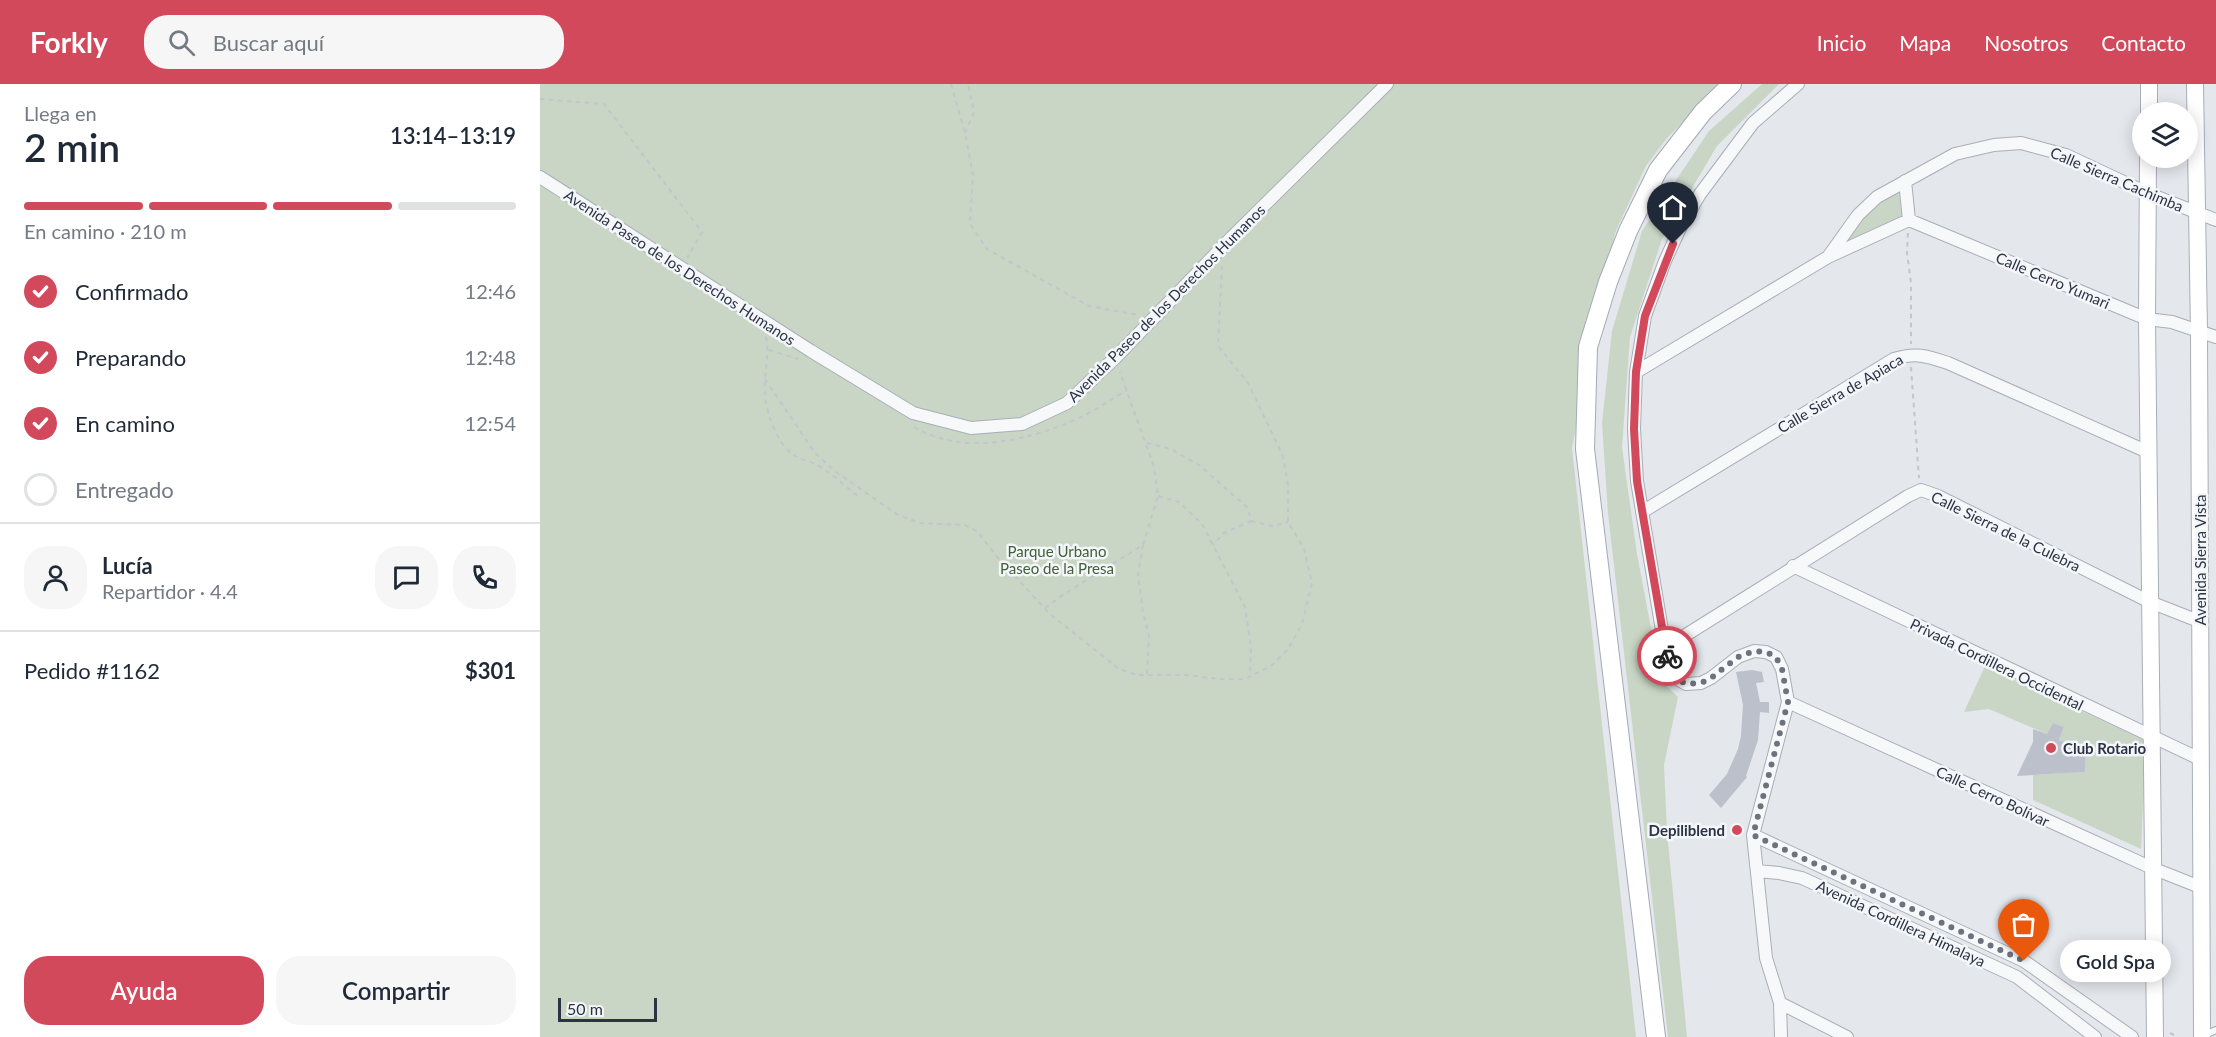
<!DOCTYPE html>
<html lang="es">
<head>
<meta charset="utf-8">
<style>
  body { margin:0; font-family:Lato,sans-serif; background:#f6f6f7; color:#1f2937; height:100vh; display:flex; flex-direction:column; font-size:22px; white-space:nowrap }
  * { box-sizing:border-box; margin:0 }
  p { font-size:20px; color:#747a83 }
  .icon { flex:none; width:33px; height:33px; fill:none; stroke:currentColor; stroke-width:2; stroke-linecap:round; stroke-linejoin:round }
  .map { position:relative; flex:1; overflow:hidden }
  .side { display:flex; flex-direction:column; background:#fff; width:540px }
  .side>* { flex:none }
  .buttons { position:absolute; left:1592px; top:18px; display:grid; gap:12px }
  .buttons a { display:grid; place-items:center; width:66px; height:66px; border-radius:50%; background:#fff; box-shadow:0 3px 15px #0003; font-size:30px }
  .scale { position:absolute; left:18px; bottom:15px; width:99px; box-sizing:border-box; padding-left:6px; border:3px solid #2b3445; border-top:0; font-size:16px; line-height:21px; white-space:nowrap; color:#2b3445; -webkit-text-stroke:4px #f4f6f9; paint-order:stroke }
  .pin { position:absolute; display:grid; place-items:center; width:51px; height:51px; color:#fff; margin:-62px -26px; border-radius:50% 50% 50% 0; rotate:-45deg; box-shadow:0 0 6px #0007 }
  .pin .icon { rotate:45deg }
  .courier { position:absolute; display:grid; place-items:center; width:60px; height:60px; margin:-30px; border:4px solid #d1495b; border-radius:50%; background:#fff; color:#222; box-shadow:0 2px 8px #0007 }
  .bubble { position:absolute; height:42px; border-radius:21px; background:#fff; box-shadow:0 3px 15px #0003; font-size:20px; font-weight:600; line-height:42px; text-align:center }
  .head em { font-style:normal; font-weight:600 }
  .head div { display:flex; flex-direction:column-reverse }
  .head { display:flex; align-items:center; justify-content:space-between; height:102px; padding:0 24px }
  h1 { font-size:39px; font-weight:600; line-height:45px }
  .bar { display:grid; grid-template-columns:repeat(4,1fr); gap:9px 6px; align-content:center; height:72px; padding:0 24px }
  .bar i { height:8px; border-radius:4px; background:#e0e1e3 }
  .bar .selected { background:#d1495b }
  .bar p { grid-column:span 4 }
  .line { display:flex; align-items:center; gap:15px; padding:0 24px; border-top:2px solid #e0e1e3 }
  .line div { flex:1 }
  .round { display:grid; place-items:center; flex:none; width:63px; height:63px; border-radius:24px; background:#f6f6f7 }
  ol { padding:0 24px; list-style:none }
  li { display:flex; align-items:center; gap:18px; height:66px }
  li p { margin-inline-start:auto }
  li .icon { padding:6px; border-radius:50%; background:#d1495b; color:#fff; stroke-width:4 }
  li:last-child { color:#747a83 }
  li i { width:33px; height:33px; border:3px solid #e0e1e3; border-radius:50% }
  .action { display:flex; gap:12px; margin-top:auto; padding:12px 24px }
  .action a { flex:1; height:69px; border-radius:24px; background:#d1495b; color:#fff; font-size:24px; font-weight:600; line-height:69px; text-align:center }
  .action a+a { background:#f6f6f7; color:#1f2937 }
  header { display:flex; align-items:center; gap:36px; box-sizing:border-box; height:84px; padding:0 30px; background:#d1495b; color:#fff }
  header strong { font-size:28px }
  nav { display:flex; gap:33px; margin-inline-start:auto; font-size:21px }
  .search { width:420px; height:54px; background:#f6f6f7; display:flex; align-items:center; gap:15px; box-sizing:border-box; padding:0 21px; border-radius:24px; color:#747a83; font-size:22px }
  main { display:flex; flex:1; min-height:0 }
  .map>svg:first-child { display:block }
  .green { fill:#c9d6c5 }
  .building { fill:#bbc0ca }
  .lines { fill:none; stroke-linecap:round; stroke-linejoin:round }
  .service-casing { stroke:#a9aeb7; stroke-width:8 }
  .minor-casing { stroke:#a9aeb7; stroke-width:14 }
  .secondary-casing { stroke:#a9aeb7; stroke-width:18 }
  .primary-casing { stroke:#a3abb8; stroke-width:20 }
  .path { stroke:#c2c5cb; stroke-width:2; stroke-dasharray:4.5 4.5; stroke-linecap:butt }
  .service { stroke:#f7f8fa; stroke-width:6 }
  .minor { stroke:#f7f8fa; stroke-width:12 }
  .secondary { stroke:#fff; stroke-width:16 }
  .primary { stroke:#fff; stroke-width:18 }
  .done { stroke:#6c737f; stroke-width:6; stroke-dasharray:0 10.8 }
  .route { stroke:#d1495b; stroke-width:8 }
  .poi-dot { fill:#d1495b; stroke:#f4f6f9; stroke-width:2 }
  .labels { text-anchor:middle; dominant-baseline:central; stroke-width:5; stroke-linejoin:round; paint-order:stroke }
  .street-label { font-size:15px; fill:#2b3445; stroke:#f4f6f9 }
  .park-label { font-size:15px; fill:#3f6138; stroke:#f4f6f9 }
  .poi-label { font-size:15px; font-weight:bold; fill:#2b3445; stroke:#f4f6f9; text-anchor:start }
</style>
</head>
<body>
<header>
<strong>Forkly</strong>
<div class="search"><svg class="icon" aria-label="search" viewBox="0 0 24 24"><circle cx="10" cy="10" r="6"/><path d="M15 15l6 6"/></svg>Buscar aquí</div>
<nav><a>Inicio</a><a>Mapa</a><a>Nosotros</a><a>Contacto</a></nav>
</header>
<main>
<section class="side">
<div class="head"><div><h1>2 min</h1><p>Llega en</p></div><em>13:14–13:19</em></div>
<div class="bar"><i class="selected"></i><i class="selected"></i><i class="selected"></i><i></i><p>En camino · 210 m</p></div>
<ol>
<li><svg class="icon" aria-label="check" viewBox="0 0 24 24"><path d="M5 12l5 5 9-10"/></svg>Confirmado<p>12:46</p></li>
<li><svg class="icon" aria-label="check" viewBox="0 0 24 24"><path d="M5 12l5 5 9-10"/></svg>Preparando<p>12:48</p></li>
<li><svg class="icon" aria-label="check" viewBox="0 0 24 24"><path d="M5 12l5 5 9-10"/></svg>En camino<p>12:54</p></li>
<li><i></i>Entregado</li>
</ol>
<div class="line" style="height:108px"><a class="round"><svg class="icon" aria-label="person" viewBox="0 0 24 24"><circle cx="12" cy="8" r="4"/><path d="M4 21q1-7 8-7t8 7"/></svg></a><div><b>Lucía</b><p>Repartidor · 4.4</p></div><a class="round"><svg class="icon" aria-label="chat" viewBox="0 0 24 24"><path d="M4 5h16v11H9l-5 4z"/></svg></a><a class="round"><svg class="icon" aria-label="phone" viewBox="0 0 24 24"><path d="M5 4h4l2 5-3 2q2 4 5 5l2-3 5 2v4C11 20 4 13 5 4z"/></svg></a></div>
<div class="line" style="height:78px"><div>Pedido #1162</div><b>$301</b></div>
<div class="action"><a>Ayuda</a><a>Compartir</a></div>
</section>
<div class="map">
<svg width="1676" height="953" viewBox="0 0 1676 953">
  <rect width="100%" height="100%" fill="#e4e7ec"/>
  <path class="green" d="M 0,0 L 1181,0 L 1127,54 L 1106,82 L 1079,140 L 1075,149 L 1032,364 L 1096,953 L 0,953 Z
    M 1222,0 L 1239,0 L 1177,62 L 1122,155 L 1090,253 L 1082,363 L 1097,470 L 1121,597 L 1138,613 L 1124,681 L 1127,748 L 1147,953 L 1128,953 L 1068,429 L 1062,339 L 1072,247 L 1102,147 L 1169,47 Z
    M 1359,108 L 1362,134 L 1304,161 C 1320,137 1333,120 1359,108 Z
    M 1445,582 L 1606,657 L 1601,765 L 1493,716 L 1493,691 L 1545,688 L 1546,667 L 1530,666 L 1532,661 L 1519,656 L 1524,643 L 1513,639 L 1507,650 L 1449,625 L 1424,628 Z"/>
  <path class="building" d="M 1212,586 L 1222,588 L 1224,598 L 1216,599 L 1220,618 L 1229,618 L 1229,629 L 1220,628 L 1218,656 L 1206,692 L 1207,693 L 1181,724 L 1169,711 L 1187,690 L 1198,665 L 1201,652 L 1203,621 L 1196,588 Z
    M 1513,639 L 1524,643 L 1519,656 L 1532,661 L 1530,666 L 1546,667 L 1545,688 L 1477,692 L 1493,658 L 1493,645 L 1507,650 Z"/>
  <g class="lines">
    <g class="service-casing">
      <path id="service" d="M 1665,951 L 1676,946"/>
    </g>
    <g class="minor-casing">
      <path id="minor" d="M 0,93 L 271,267 L 373,329 L 431,344 L 482,340 L 527,319 L 575,274 L 692,153 L 847,0
        M 1365,97 L 1369,136
        M 1369,136 L 1607,235 L 1632,238 L 1676,253
        M 1288,173 L 1318,131 L 1337,113 L 1415,70 L 1454,61 L 1481,59 L 1526,71 L 1607,109 L 1676,136
        M 1096,288 L 1288,173 L 1369,136
        M 1102,428 L 1354,275 C 1376,268 1387,272 1408,279 L 1608,368
        M 1253,482 L 1662,676
        M 1125,564 L 1368,412 L 1381,406 L 1398,412 L 1610,518 L 1661,538
        M 1248,618 L 1612,784 L 1660,803
        M 1213,751 L 1484,877 L 1592,953
        M 1217,787 L 1239,789 L 1262,794 L 1477,893 L 1555,953
        M 1240,919 L 1307,953
        M 1241,953 L 1240,919 L 1226,874 L 1213,751 L 1248,618 L 1242,585 L 1236,573 L 1226,568 L 1214,567 L 1198,573 L 1171,594 L 1161,599 L 1146,600 L 1134,593 L 1125,564 L 1097,397 L 1094,345 L 1096,288 L 1105,232 L 1125,177 L 1141,142 L 1160,110 L 1213,39 L 1258,0"/>
    </g>
    <g class="secondary-casing">
      <path id="secondary" d="M 1655,0 L 1659,248 L 1662,953
        M 1609,28 L 1609,0
        M 1608,74 L 1607,235 L 1615,953"/>
    </g>
    <g class="primary-casing">
      <path id="primary" d="M 1116,953 L 1045,365 L 1048,263 L 1068,198 L 1088,147 L 1118,86 L 1163,28 L 1192,0"/>
    </g>
    <path class="path" d="M 411,0 L 425,49 L 433,91 L 430,140 L 447,165 L 549,222 L 598,231
      M 0,15 L 64,20 L 162,148 L 147,174
      M 425,49 L 434,28 L 428,0
      M 1368,149 L 1367,169 L 1371,199 L 1371,260
      M 226,253 C 230,273 223,292 225,312 C 227,332 238,361 255,372 C 262,376 270,377 277,381 C 292,389 306,403 320,414
      M 229,266 L 258,275
      M 1371,283 L 1379,394
      M 225,295 L 275,369 L 296,388 L 358,431 L 380,439 L 425,441 L 437,447 L 458,474 L 510,530 L 579,585 L 597,591 L 646,591 L 680,595 L 705,595 L 731,582 L 748,565 L 762,540 L 772,499 L 764,465 L 748,438 L 748,401 L 743,372 L 708,299 L 678,262 L 682,181
      M 374,343 C 422,372 486,357 535,336 C 553,328 570,316 587,306
      M 607,359 L 631,365 L 659,381 L 708,424 L 711,437 L 684,449 L 673,461
      M 618,412 L 639,418 L 662,440 L 705,523 L 711,563 L 710,591
      M 711,437 L 732,442 L 748,438
      M 603,461 L 598,491 L 603,528 L 609,552 L 607,591
      M 505,524 L 524,510 L 603,461 L 618,412 L 614,383 L 580,288
      M 1630,949 L 1638,953"/>
    <use href="#service" class="service"/>
    <use href="#minor" class="minor"/>
    <use href="#secondary" class="secondary"/>
    <use href="#primary" class="primary"/>
  </g>
  <g class="lines">
    <path class="done" d="M 1127,572 L 1134,593 L 1146,600 L 1161,599 L 1171,594 L 1198,573 L 1214,567 L 1226,568 L 1236,573 L 1242,585 L 1248,618 L 1213,751 L 1484,877"/>
    <path class="route" d="M 1127,572 L 1097,397 L 1094,345 L 1096,288 L 1105,232 L 1133,160"/>
  </g>
  <g class="poi-dot">
    <circle cx="1511" cy="664" r="6"/>
    <circle cx="1197" cy="746" r="6"/>
  </g>
  <g class="labels">
    <g class="street-label">
      <text transform="translate(1577 95) rotate(23)">Calle Sierra Cachimba</text>
      <text transform="translate(140 183) rotate(33)">Avenida Paseo de los Derechos Humanos</text>
      <text transform="translate(1513 196) rotate(23)">Calle Cerro Yumari</text>
      <text transform="translate(626 219) rotate(-45)">Avenida Paseo de los Derechos Humanos</text>
      <text transform="translate(1300 309) rotate(-30)">Calle Sierra de Apiaca</text>
      <text transform="translate(1466 447) rotate(26)">Calle Sierra de la Culebra</text>
      <text transform="translate(1660 476) rotate(-90)">Avenida Sierra Vista</text>
      <text transform="translate(1457 580) rotate(26)">Privada Cordillera Occidental</text>
      <text transform="translate(1453 712) rotate(25)">Calle Cerro Bolívar</text>
      <text transform="translate(1361 839) rotate(25)">Avenida Cordillera Himalaya</text>
    </g>
    <g class="park-label">
      <text x="517" y="467">Parque Urbano<tspan x="517" dy="17">Paseo de la Presa</tspan></text>
    </g>
    <g class="poi-label">
      <text x="1523" y="664">Club Rotario</text>
      <text x="1185" y="746" text-anchor="end">Depiliblend</text>
    </g>
  </g>
</svg>
<div class="buttons">
<a><svg class="icon" aria-label="layers" viewBox="0 0 24 24"><path d="M12 4l9 5-9 5-9-5zM3 14l9 5 9-5"/></svg></a>
</div>
<div class="scale">50 m</div>
<div class="pin" style="left:1484px;top:877px;background:#ea580c"><svg class="icon" aria-label="bag" viewBox="0 0 24 24"><path d="M5 8h14l-1 12H6zM9 8a3 3 0 0 1 6 0"/></svg></div>
<div class="pin" style="left:1133px;top:160px;background:#1f2937"><svg class="icon" aria-label="home" viewBox="0 0 24 24"><path d="M3 11l9-7 9 7M6 9v11h12V9"/></svg></div>
<div class="courier" style="left:1127px;top:572px"><svg class="icon" aria-label="bike" viewBox="0 0 24 24"><circle cx="6" cy="16" r="4"/><circle cx="18" cy="16" r="4"/><path d="M6 16l4-8h5l3 8M10 8l3 8H6M13 5h3"/></svg></div>
<div class="bubble" style="left:1520px;top:856px;width:111px">Gold Spa</div>
</div>
</main>
</body>
</html>
